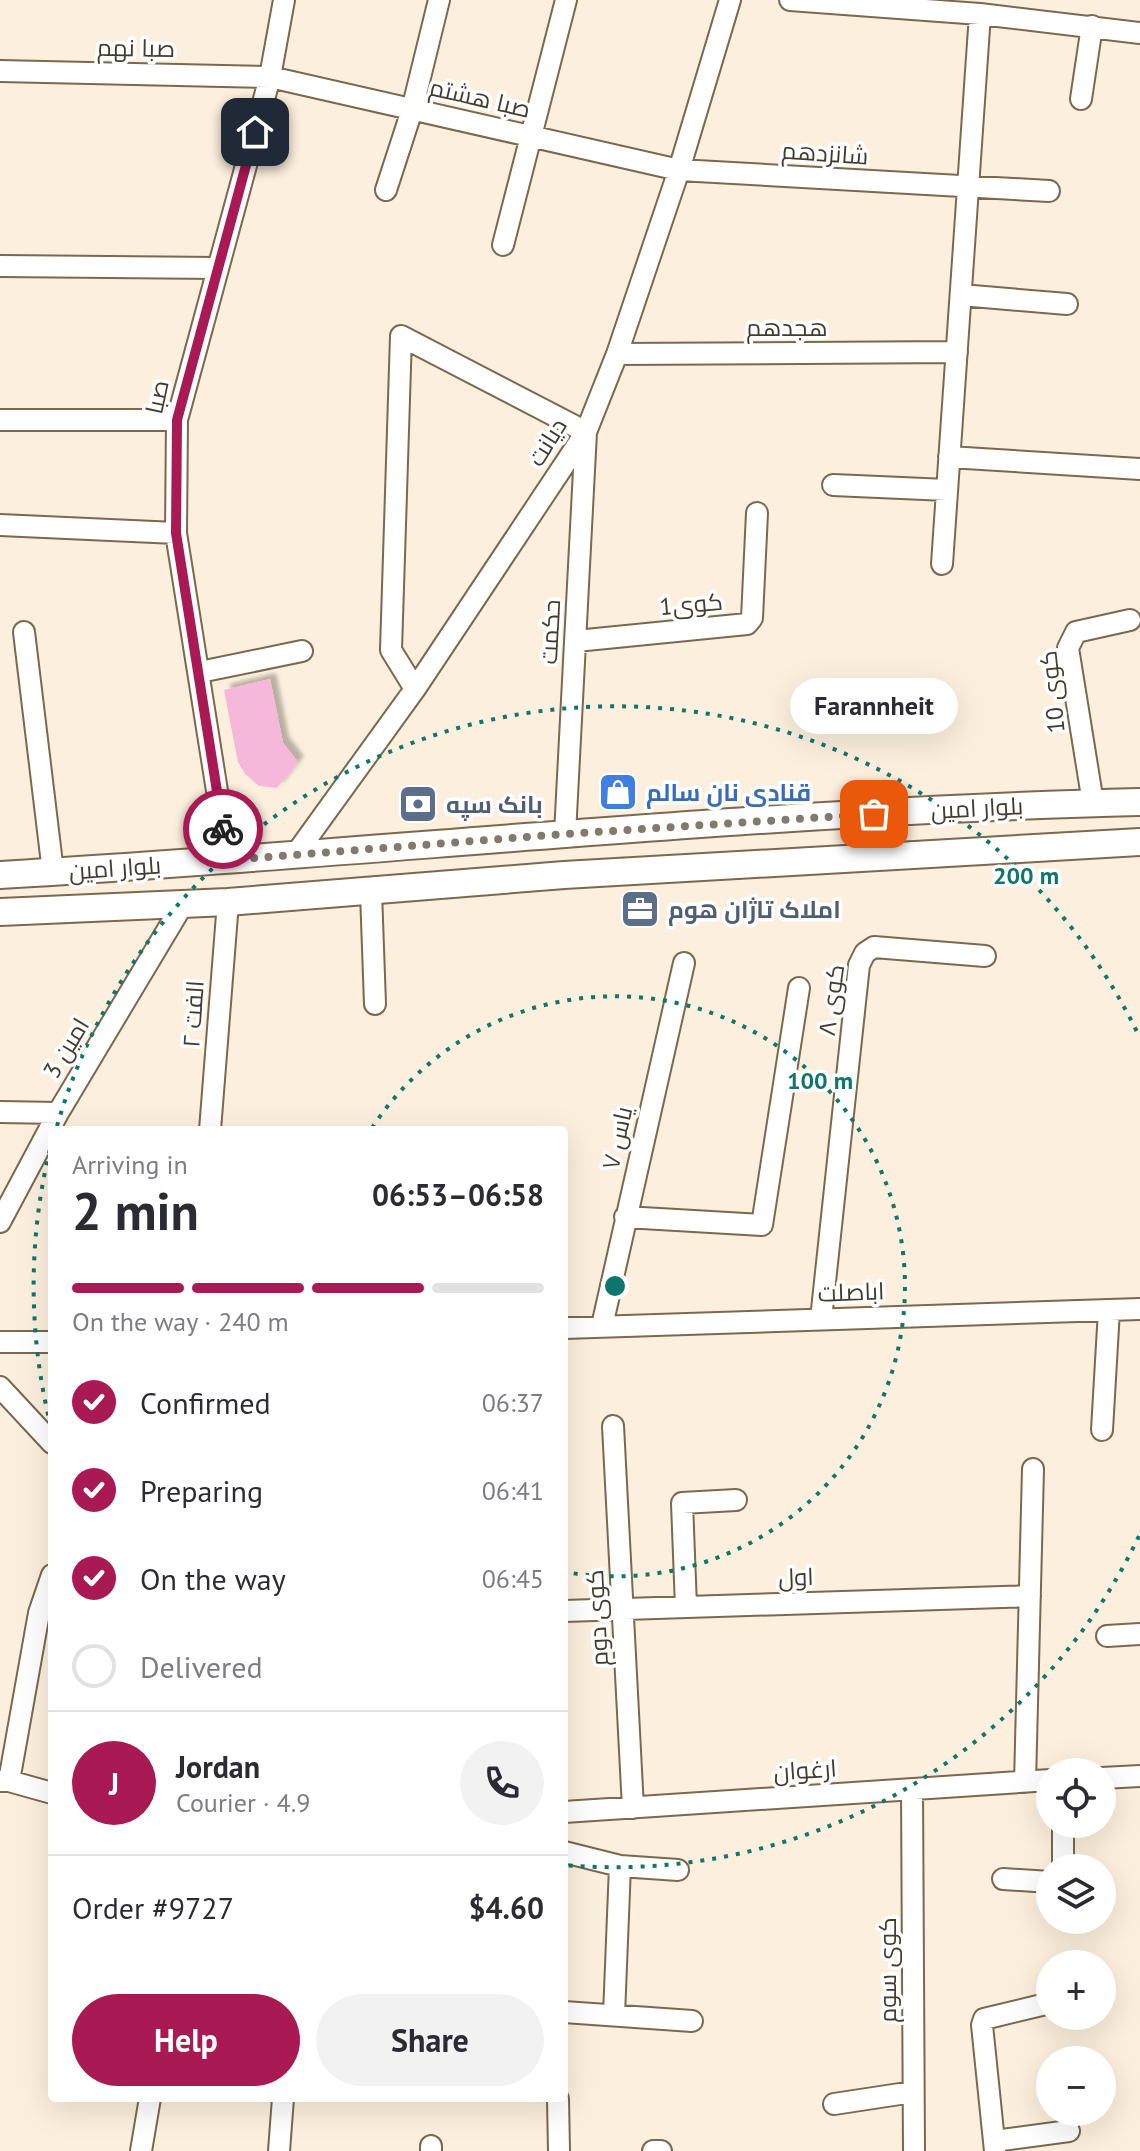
<!DOCTYPE html>
<html lang="en">
<head>
<meta charset="utf-8">
<style>
  body { margin:0; font-family:"PT Sans",Cairo,sans-serif; background:#f2f2f3; color:#2b2b33; height:100vh; display:flex; flex-direction:column; font-size:30px; white-space:nowrap }
  * { box-sizing:border-box; margin:0 }
  p { font-size:26px; color:#7c7c81 }
  .icon { flex:none; width:44px; height:44px; fill:none; stroke:currentColor; stroke-width:2; stroke-linecap:round; stroke-linejoin:round }
  .map { position:relative; flex:1; overflow:hidden }
  .details { position:absolute; left:48px; top:1126px; width:520px; height:976px; display:flex; flex-direction:column; background:#fff; border-radius:8px; box-shadow:0 8px 32px #0002 }
  .details>* { flex:none }
  .controls { position:absolute; left:1036px; top:1758px; display:grid; gap:16px }
  .controls a { display:grid; place-items:center; width:80px; height:80px; border-radius:50%; background:#fff; box-shadow:0 8px 32px #0002; font-size:40px }
  .pin { position:absolute; display:grid; place-items:center; width:68px; height:68px; color:#fff; margin:-34px; border-radius:16px; box-shadow:0 4px 12px #0006 }
  .courier { position:absolute; display:grid; place-items:center; width:80px; height:80px; margin:-40px; border:6px solid #a91953; border-radius:50%; background:#fff; color:#222; box-shadow:0 2px 10px #0007 }
  .bubble { position:absolute; height:56px; border-radius:28px; background:#fff; box-shadow:0 8px 32px #0002; font-size:26px; font-weight:600; line-height:56px; text-align:center }
  .headline em { font-style:normal; font-weight:600 }
  .headline div { display:flex; flex-direction:column-reverse }
  .headline { display:flex; align-items:center; justify-content:space-between; height:136px; padding:0 24px }
  h1 { font-size:52px; font-weight:600; line-height:60px }
  .bar { display:grid; grid-template-columns:repeat(4,1fr); gap:12px 8px; align-content:center; height:96px; padding:0 24px }
  .bar i { height:10px; border-radius:6px; background:#e1e1e2 }
  .bar .on { background:#a91953 }
  .bar p { grid-column:span 4 }
  .line { display:flex; align-items:center; gap:20px; padding:0 24px; border-top:2px solid #e1e1e2 }
  .line div { flex:1 }
  .round { display:grid; place-items:center; flex:none; width:84px; height:84px; border-radius:42px; background:#f2f2f3 }
  ol { padding:0 24px; list-style:none }
  li { display:flex; align-items:center; gap:24px; height:88px }
  li p { margin-inline-start:auto }
  li .icon { padding:8px; border-radius:50%; background:#a91953; color:#fff; stroke-width:4 }
  li:last-child { color:#7c7c81 }
  li i { width:44px; height:44px; border:4px solid #e1e1e2; border-radius:50% }
  .action { display:flex; gap:16px; margin-top:auto; padding:16px 24px }
  .action a { flex:1; height:92px; border-radius:48px; background:#a91953; color:#fff; font-size:32px; font-weight:600; line-height:92px; text-align:center }
  .action a+a { background:#f2f2f3; color:#2b2b33 }
  .map>svg:first-child { display:block }
  .building { fill:#f6b8da; filter:url(#shadow) }
  .lines { fill:none; stroke-linecap:round; stroke-linejoin:round }
  .minor-casing { stroke:#7b684d; stroke-width:24 }
  .major-casing { stroke:#7b684d; stroke-width:30 }
  .minor { stroke:#fff; stroke-width:20 }
  .major { stroke:#fff; stroke-width:26 }
  .done { stroke:#847a6c; stroke-width:8; stroke-dasharray:0 14.4 }
  .route { stroke:#a91953; stroke-width:10 }
  .ring { fill:none; stroke:#0f766e; stroke-width:4; stroke-dasharray:4 8 }
  .labels { text-anchor:middle; dominant-baseline:central; stroke-width:7; stroke-linejoin:round; paint-order:stroke }
  .street-label { font-size:24px; fill:#433b2f; stroke:#fff }
  .shop-label { font-size:24px; font-weight:bold; fill:#366cbe; stroke:#fff; text-anchor:start }
  .service-label { font-size:24px; font-weight:bold; fill:#4e5e75; stroke:#fff; text-anchor:start }
  .centre { fill:#0f766e; stroke:#fff; stroke-width:4 }
  .ring-label { font-size:24px; text-anchor:middle; font-weight:bold; fill:#0f766e; stroke:#fff; stroke-width:7; stroke-linejoin:round; paint-order:stroke }
</style>
</head>
<body>
<div class="map">
<svg width="1140" height="2151" viewBox="0 0 1140 2151">
  <defs>
    <filter id="shadow"><feDropShadow dx="6" dy="-6" stdDeviation="2" flood-color="#0004"/></filter>
  </defs>
  <rect width="100%" height="100%" fill="#fcefdd"/>
  <path class="building" d="M 270,679 L 283,743 L 298,762 L 277,788 L 259,786 L 245,774 L 238,762 L 224,690 Z"/>
  <g class="lines">
    <g class="minor-casing">
      <path id="minor" d="M 790,0 L 980,14 L 1140,33
        M 0,71 L 270,77 L 679,170 L 1049,191
        M 1081,99 L 1092,26
        M 386,190 L 412,110 L 439,0
        M 503,245 L 566,0
        M 0,266 L 217,268
        M 961,295 L 1067,304
        M 617,354 L 957,352
        M 0,420 L 177,420
        M 949,457 L 1140,469
        M 833,485 L 947,490
        M 0,525 L 176,533
        M 942,564 L 980,14
        M 24,632 L 53,872
        M 576,641 L 747,624 L 752,618 L 757,513
        M 200,672 L 302,651
        M 415,689 L 391,650 L 401,336 L 586,432 L 565,834
        M 1093,803 L 1068,648 L 1076,632 L 1130,620
        M 295,855 L 415,689 L 586,432 L 617,354 L 679,170 L 730,0
        M 228,860 L 176,533 L 177,420 L 270,77 L 284,0
        M 371,892 L 375,1004
        M 0,1112 L 58,1113
        M 210,1130 L 228,902
        M 625,1217 L 762,1225 L 799,988
        M 0,1222 L 58,1113 L 183,904
        M 821,1319 L 859,965 L 865,953 L 874,947 L 985,956
        M 602,1326 L 684,963
        M 564,1328 L 1140,1309
        M 0,1342 L 52,1342
        M 0,1387 L 52,1443
        M 613,1426 L 633,1808
        M 1102,1430 L 1109,1310
        M 686,1607 L 682,1503 L 736,1500
        M 564,1611 L 1030,1596
        M 1107,1636 L 1140,1634
        M 1102,1778 L 1140,1776
        M 0,1781 L 9,1781 L 52,1793
        M 9,1781 L 39,1613 L 52,1575
        M 1025,1782 L 1033,1469
        M 912,1789 L 914,2151
        M 564,1812 L 1050,1780
        M 1063,1824 L 1063,1868
        M 564,1852 L 620,1866 L 678,1870
        M 1003,1879 L 1050,1882
        M 564,2012 L 692,2021
        M 614,2015 L 620,1866
        M 558,2099 L 559,2151
        M 834,2104 L 913,2092
        M 994,2141 L 1069,2131
        M 141,2151 L 150,2098
        M 279,2151 L 283,2098
        M 431,2151 L 431,2146
        M 653,2151 L 661,2151
        M 995,2151 L 982,2025 L 984,2019 L 1050,2003"/>
    </g>
    <g class="major-casing">
      <path id="major" d="M 0,875 C 380,853 759,811 1140,802
        M 0,912 L 228,902 L 564,875 L 1140,842"/>
    </g>
    <use href="#minor" class="minor"/>
    <use href="#major" class="major"/>
  </g>
  <g class="lines">
    <path class="done" d="M 223,829 L 228,860 L 565,834 L 874,814"/>
    <path class="route" d="M 223,829 L 176,533 L 177,420 L 255,132"/>
  </g>
  <g class="ring">
    <path d="M372 1128A290 290 0 1 1 565 1572"/>
    <path d="M1139 1536A581 581 0 0 1 564 1865M51 1427A581 581 0 0 1 51 1145M57 1126A581 581 0 0 1 1139 1036"/>
  </g>
  <defs>
    <g id="shop-square" transform="scale(2)"><rect x="-9" y="-9" width="18" height="18" rx="4" fill="#3f7fe0" stroke="#fff"/><path d="M-5-2.5h2.3a2.7 3.5 0 0 1 5.4 0H5L5.5 6h-11ZM-1.5-2.5h3a1.5 2.3 0 0 0-3 0Z" fill="#fff"/></g>
    <g id="bank-square" transform="scale(2)"><rect x="-9" y="-9" width="18" height="18" rx="4" fill="#5c6f8a" stroke="#fff"/><path d="M-6-4H6V4H-6ZM0-2.3a2.3 2.3 0 1 0 0 4.6a2.3 2.3 0 1 0 0-4.6Z" fill="#fff"/></g>
    <g id="office-square" transform="scale(2)"><rect x="-9" y="-9" width="18" height="18" rx="4" fill="#5c6f8a" stroke="#fff"/><path d="M-6-3h4V-5.5h4V-3h4V5H-6ZM-1-4.5V-3h2v-1.5ZM-6 0V1H6V0Z" fill="#fff"/></g>
  </defs>
  <g fill-rule="evenodd">
    <use href="#shop-square" x="618" y="792"/>
    <use href="#bank-square" x="418" y="804"/>
    <use href="#office-square" x="640" y="909"/>
  </g>
  <g class="labels">
    <g class="street-label">
      <text transform="translate(136 48) rotate(1)">صبا نهم</text>
      <text transform="translate(480 98) rotate(13)">صبا هشتم</text>
      <text transform="translate(825 153) rotate(4)">شانزدهم</text>
      <text x="787" y="327">هجدهم</text>
      <text transform="translate(157 397) rotate(-78)">صبا</text>
      <text transform="translate(547 442) rotate(-58)">دیانت</text>
      <text transform="translate(691 604) rotate(-5)">کوی1</text>
      <text transform="translate(550 632) rotate(-87)">حکمت</text>
      <text transform="translate(1052 692) rotate(-96)">کوی 10</text>
      <text transform="translate(977 808) rotate(-3)">بلوار امین</text>
      <text transform="translate(115 868) rotate(-4)">بلوار امین</text>
      <text transform="translate(831 1000) rotate(-82)">کوی ۸</text>
      <text transform="translate(193 1014) rotate(-86)">الفت ۲</text>
      <text transform="translate(66 1048) rotate(-59)">امین 3</text>
      <text transform="translate(617 1138) rotate(-77)">یاس ۷</text>
      <text transform="translate(851 1292) rotate(-2)">اباصلت</text>
      <text transform="translate(796 1577) rotate(-2)">اول</text>
      <text transform="translate(597 1618) rotate(-93)">کوی دوم</text>
      <text transform="translate(805 1770) rotate(-4)">ارغوان</text>
      <text transform="translate(887 1970) rotate(-90)">کوی سوم</text>
    </g>
    <g class="shop-label">
      <text x="646" y="792">قنادی نان سالم</text>
    </g>
    <g class="service-label">
      <text x="446" y="804">بانک سپه</text>
      <text x="668" y="909">املاک تاژان هوم</text>
    </g>
  </g>
  <circle cx="615" cy="1286" r="12" class="centre"/>
  <g class="ring-label">
    <text x="1026" y="884">200 m</text>
    <text x="820" y="1089">100 m</text>
  </g>
</svg>
<div class="controls">
<a><svg class="icon" aria-label="locate" viewBox="0 0 24 24"><circle cx="12" cy="12" r="6"/><path d="M12 2v4M12 18v4M2 12h4M18 12h4"/></svg></a>
<a><svg class="icon" aria-label="layers" viewBox="0 0 24 24"><path d="M12 4l9 5-9 5-9-5zM3 14l9 5 9-5"/></svg></a>
<a>+</a>
<a>−</a>
</div>
<div class="pin" style="left:874px;top:814px;background:#ea580c"><svg class="icon" aria-label="bag" viewBox="0 0 24 24"><path d="M5 8h14l-1 12H6zM9 8a3 3 0 0 1 6 0"/></svg></div>
<div class="pin" style="left:255px;top:132px;background:#1f2937"><svg class="icon" aria-label="home" viewBox="0 0 24 24"><path d="M3 11l9-7 9 7M6 9v11h12V9"/></svg></div>
<div class="courier" style="left:223px;top:829px"><svg class="icon" aria-label="bike" viewBox="0 0 24 24"><circle cx="6" cy="16" r="4"/><circle cx="18" cy="16" r="4"/><path d="M6 16l4-8h5l3 8M10 8l3 8H6M13 5h3"/></svg></div>
<div class="bubble" style="left:790px;top:678px;width:168px">Farannheit</div>
<section class="details">
<div class="headline"><div><h1>2 min</h1><p>Arriving in</p></div><em>06:53–06:58</em></div>
<div class="bar"><i class="on"></i><i class="on"></i><i class="on"></i><i></i><p>On the way · 240 m</p></div>
<ol>
<li><svg class="icon" aria-label="check" viewBox="0 0 24 24"><path d="M5 12l5 5 9-10"/></svg>Confirmed<p>06:37</p></li>
<li><svg class="icon" aria-label="check" viewBox="0 0 24 24"><path d="M5 12l5 5 9-10"/></svg>Preparing<p>06:41</p></li>
<li><svg class="icon" aria-label="check" viewBox="0 0 24 24"><path d="M5 12l5 5 9-10"/></svg>On the way<p>06:45</p></li>
<li><i></i>Delivered</li>
</ol>
<div class="line" style="height:144px"><b class="round" style="background:#a91953;color:#fff">J</b><div><b>Jordan</b><p>Courier · 4.9</p></div><a class="round"><svg class="icon" aria-label="phone" viewBox="0 0 24 24"><path d="M5 4h4l2 5-3 2q2 4 5 5l2-3 5 2v4C11 20 4 13 5 4z"/></svg></a></div>
<div class="line" style="height:104px"><div>Order #9727</div><b>$4.60</b></div>
<div class="action"><a>Help</a><a>Share</a></div>
</section>
</div>
</body>
</html>
